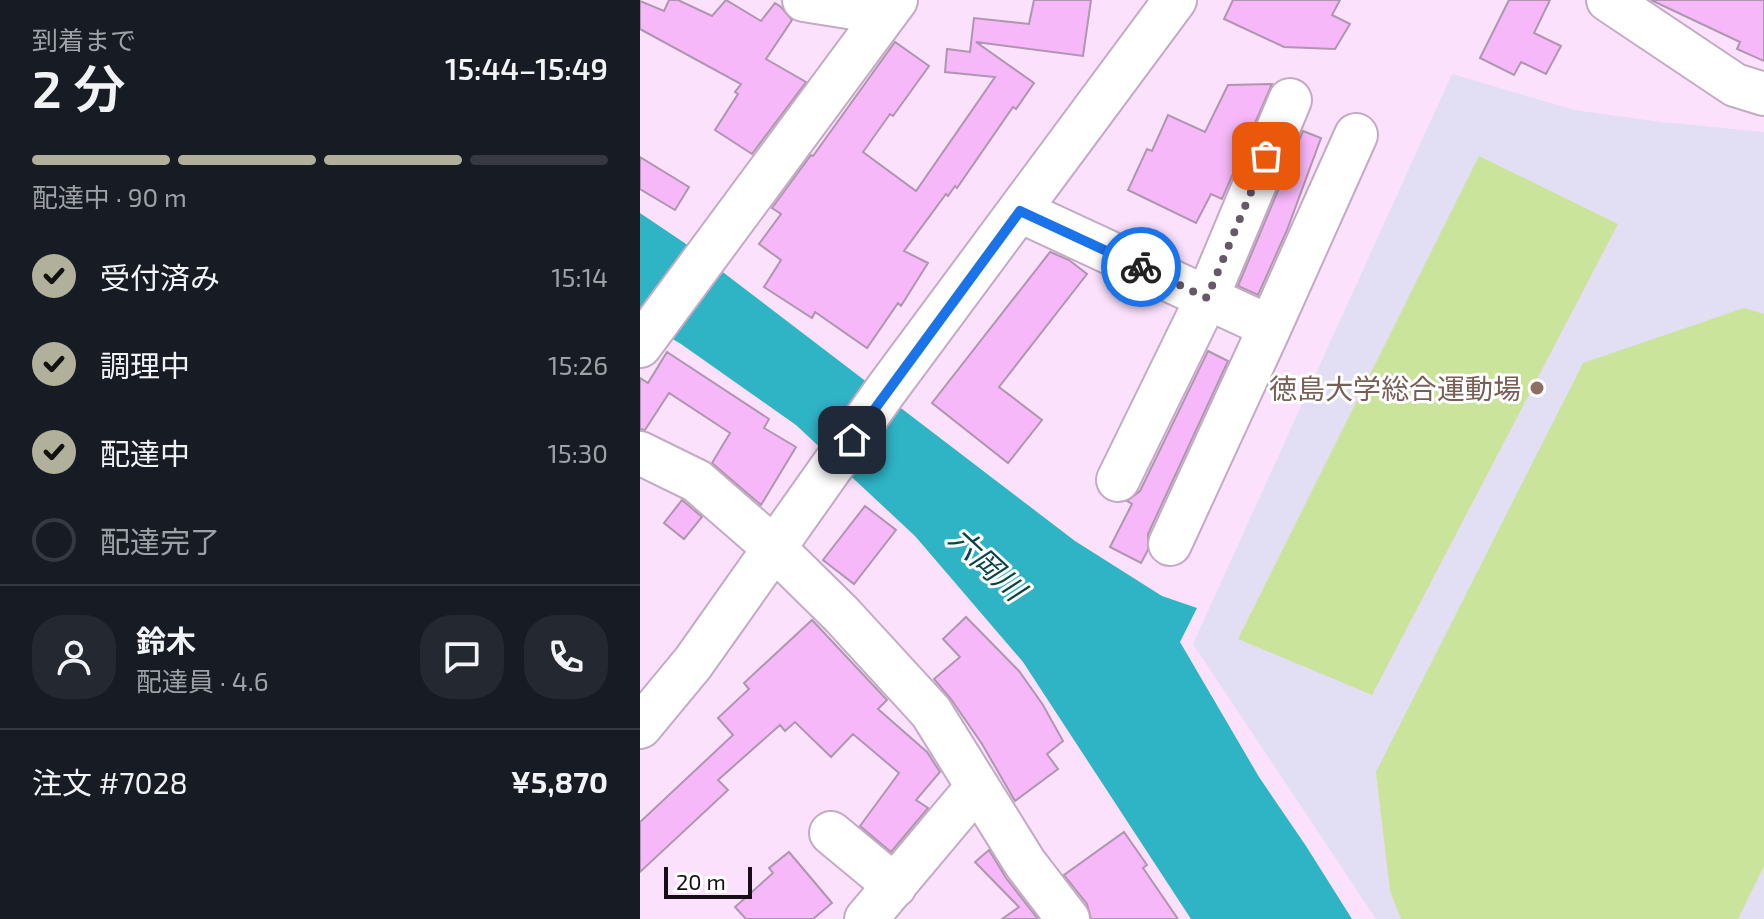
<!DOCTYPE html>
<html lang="ja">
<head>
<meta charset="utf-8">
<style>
  body { margin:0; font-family:"Exo 2","Noto Sans JP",sans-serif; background:#242831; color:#f1f3f6; height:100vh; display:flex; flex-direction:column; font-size:30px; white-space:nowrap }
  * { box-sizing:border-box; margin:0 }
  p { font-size:26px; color:#9ea1a6 }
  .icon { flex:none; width:44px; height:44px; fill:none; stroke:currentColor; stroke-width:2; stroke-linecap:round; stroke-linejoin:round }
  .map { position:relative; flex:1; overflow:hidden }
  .details { display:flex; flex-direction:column; background:#171b24; width:640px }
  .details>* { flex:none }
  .scale { position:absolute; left:24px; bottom:20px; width:88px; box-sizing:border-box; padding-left:8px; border:4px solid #170e17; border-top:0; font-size:22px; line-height:28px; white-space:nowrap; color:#170e17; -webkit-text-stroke:6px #fff; paint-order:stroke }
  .pin { position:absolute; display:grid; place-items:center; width:68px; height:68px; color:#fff; margin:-34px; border-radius:16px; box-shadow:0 4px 12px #0006 }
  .courier { position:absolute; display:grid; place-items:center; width:80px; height:80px; margin:-40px; border:6px solid #1a73e8; border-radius:50%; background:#fff; color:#222; box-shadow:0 2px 10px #0007 }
  .head em { font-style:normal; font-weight:600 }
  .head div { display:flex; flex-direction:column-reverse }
  .head { display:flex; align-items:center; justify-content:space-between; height:136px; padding:0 32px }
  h1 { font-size:52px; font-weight:600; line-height:60px }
  .bar { display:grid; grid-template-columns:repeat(4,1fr); gap:12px 8px; align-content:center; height:96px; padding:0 32px }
  .bar i { height:10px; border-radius:6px; background:#363941 }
  .bar .current { background:#b1b09b }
  .bar p { grid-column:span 4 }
  .line { display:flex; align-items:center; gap:20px; padding:0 32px; border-top:2px solid #363941 }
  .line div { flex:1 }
  .round { display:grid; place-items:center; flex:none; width:84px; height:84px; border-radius:32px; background:#242831 }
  ol { padding:0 32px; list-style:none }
  li { display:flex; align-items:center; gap:24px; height:88px }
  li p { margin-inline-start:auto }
  li .icon { padding:8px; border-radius:50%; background:#b1b09b; color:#111; stroke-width:4 }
  li:last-child { color:#9ea1a6 }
  li i { width:44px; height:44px; border:4px solid #363941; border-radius:50% }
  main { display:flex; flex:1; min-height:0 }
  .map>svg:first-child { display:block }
  .education { fill:#e2def4 }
  .green { fill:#cbe49b }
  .water { fill:#2fb4c6 }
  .building { fill:#f7b8fa; stroke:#ae96af; stroke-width:2 }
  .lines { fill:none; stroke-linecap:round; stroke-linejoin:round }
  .minor-casing { stroke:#c3abc4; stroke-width:46 }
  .minor { stroke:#fff; stroke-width:42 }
  .done { stroke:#675867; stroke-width:8; stroke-dasharray:0 14.4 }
  .route { stroke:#1a73e8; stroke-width:10 }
  .education-dot { fill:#8d6e63; stroke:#fff; stroke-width:3 }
  .labels { text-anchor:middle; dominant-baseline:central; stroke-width:6; stroke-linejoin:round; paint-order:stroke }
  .education-label { font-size:28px; fill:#785e54; stroke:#fff; text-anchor:end }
  .water-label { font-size:30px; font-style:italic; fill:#0a444b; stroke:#fff }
</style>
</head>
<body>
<main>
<section class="details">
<div class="head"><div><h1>2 分</h1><p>到着まで</p></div><em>15:44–15:49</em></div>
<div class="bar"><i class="current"></i><i class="current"></i><i class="current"></i><i></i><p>配達中 · 90 m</p></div>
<ol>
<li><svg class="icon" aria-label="check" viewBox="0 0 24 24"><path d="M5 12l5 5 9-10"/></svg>受付済み<p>15:14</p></li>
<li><svg class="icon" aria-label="check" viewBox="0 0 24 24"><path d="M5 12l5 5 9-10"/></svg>調理中<p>15:26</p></li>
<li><svg class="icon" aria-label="check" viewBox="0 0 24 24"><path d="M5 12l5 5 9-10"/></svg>配達中<p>15:30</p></li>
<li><i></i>配達完了</li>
</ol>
<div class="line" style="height:144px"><a class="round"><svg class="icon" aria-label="person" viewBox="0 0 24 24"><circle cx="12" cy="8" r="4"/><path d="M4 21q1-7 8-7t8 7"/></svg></a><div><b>鈴木</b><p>配達員 · 4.6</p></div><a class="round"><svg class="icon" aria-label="chat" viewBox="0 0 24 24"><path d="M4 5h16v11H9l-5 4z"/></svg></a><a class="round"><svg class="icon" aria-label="phone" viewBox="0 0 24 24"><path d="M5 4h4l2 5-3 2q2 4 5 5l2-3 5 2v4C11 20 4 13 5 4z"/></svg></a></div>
<div class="line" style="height:104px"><div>注文 #7028</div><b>¥5,870</b></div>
</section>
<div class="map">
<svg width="1124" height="919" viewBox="0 0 1124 919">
  <rect width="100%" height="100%" fill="#fbe1fc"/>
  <path class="education" d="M 812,74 L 934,110 L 1021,122 L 1124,132 L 1124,919 L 736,919 L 553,644 Z"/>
  <path class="green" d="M 839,156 L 978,224 L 732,695 L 598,639 Z
    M 1104,308 L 1124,314 L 1124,866 L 1098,919 L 761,919 L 750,891 L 736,772 L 943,363 Z"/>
  <path class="water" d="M 0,213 L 46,244 L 435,541 L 522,596 L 557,608 L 540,642 L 619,777 L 666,846 L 712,919 L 551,919 L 383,662 L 275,536 L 156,425 L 41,344 L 0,320 Z"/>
  <path class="building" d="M 29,0 L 38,0 L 72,16 L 86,0 L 121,21 L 135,3 L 141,7 L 152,20 L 126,59 L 166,82 L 112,154 L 75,130 L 98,94 L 95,92 L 101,84 L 0,29 L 0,1 L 24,11 Z
    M 394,0 L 451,0 L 443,56 L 336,42 L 394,83 L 376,109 L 373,107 L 317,188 L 315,186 L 308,196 L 306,194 L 264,251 L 288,263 L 261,306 L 258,303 L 227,348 L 175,312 L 172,318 L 124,287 L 141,260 L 119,244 L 141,214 L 132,208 L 171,155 L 173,156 L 255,42 L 289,66 L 253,116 L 250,114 L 223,152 L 276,191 L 355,77 L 305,72 L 307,49 L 330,52 L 334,18 L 389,24 Z
    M 593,0 L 700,0 L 692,15 L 710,24 L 695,49 L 644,47 L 584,19 Z
    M 869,0 L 910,0 L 894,33 L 921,46 L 906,74 L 881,62 L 874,75 L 840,58 Z
    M 1011,0 L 1124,0 L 1124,61 L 1097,49 L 1100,42 Z
    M 632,84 L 582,199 L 571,194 L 556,223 L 488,190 L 507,149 L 512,151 L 528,115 L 565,132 L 588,85 Z
    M 663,131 L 681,138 L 647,230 L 618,295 L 598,286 Z
    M 0,157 L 49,187 L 35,210 L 0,189 Z
    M 410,252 L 429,260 L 447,274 L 359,387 L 402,420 L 368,463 L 292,403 Z
    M 568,351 L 588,361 L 508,534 L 508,550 L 501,563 L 470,547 L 492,504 L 487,501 L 500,491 Z
    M 27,352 L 129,419 L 124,428 L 156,447 L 121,505 L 72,463 L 90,433 L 29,393 L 5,430 L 0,429 L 0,378 L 8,383 Z
    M 42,500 L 62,517 L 44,539 L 24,523 Z
    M 225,506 L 256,530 L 214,584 L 183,560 Z
    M 326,617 L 379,671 L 403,705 L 423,741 L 407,754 L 418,769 L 375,801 L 342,744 L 311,699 L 294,679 L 320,657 L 303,639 Z
    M 172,620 L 247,700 L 238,709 L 287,752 L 300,772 L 276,800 L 288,808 L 251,852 L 220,826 L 259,773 L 213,734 L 191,757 L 155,722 L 145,731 L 140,725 L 78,780 L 88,790 L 0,872 L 0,822 L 93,735 L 78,718 L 109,689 L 104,683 Z
    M 484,832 L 507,865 L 503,868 L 538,919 L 451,919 L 447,904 L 424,875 Z
    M 349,850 L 366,878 L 398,919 L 362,919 L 379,907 L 335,862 Z
    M 149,852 L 192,903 L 173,919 L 106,919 L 95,907 L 133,873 L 129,868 Z"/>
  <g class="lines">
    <g class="minor-casing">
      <path id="minor" d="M 164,0 L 246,13
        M 968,0 L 1095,85 L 1124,94
        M 380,211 L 630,327 L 530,544
        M 630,327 L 716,135
        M 0,346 L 256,0
        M 0,453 L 57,481 L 135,549 L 202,615 L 291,712 L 385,863 L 428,919
        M 478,480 L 567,298 L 650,100
        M 0,727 L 53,663 L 246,390 L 535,0
        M 191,833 L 255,886
        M 226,919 L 337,787"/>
    </g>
    <use href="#minor" class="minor"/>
  </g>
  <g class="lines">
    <path class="done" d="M 501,267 L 567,298 L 626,156"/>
    <path class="route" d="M 212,440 L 380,211 L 501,267"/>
  </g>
  <circle class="education-dot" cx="897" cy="388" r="8"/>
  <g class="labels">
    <g class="education-label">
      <text x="881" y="388">徳島大学総合運動場</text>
    </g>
    <g class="water-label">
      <text transform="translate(348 563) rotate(43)">六岡川</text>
    </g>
  </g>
</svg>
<div class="scale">20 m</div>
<div class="pin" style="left:626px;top:156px;background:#ea580c"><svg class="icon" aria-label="bag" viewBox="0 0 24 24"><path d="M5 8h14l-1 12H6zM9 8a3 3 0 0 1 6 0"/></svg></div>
<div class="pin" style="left:212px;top:440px;background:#1f2937"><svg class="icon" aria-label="home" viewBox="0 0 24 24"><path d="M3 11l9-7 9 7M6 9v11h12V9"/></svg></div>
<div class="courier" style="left:501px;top:267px"><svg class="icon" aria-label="bike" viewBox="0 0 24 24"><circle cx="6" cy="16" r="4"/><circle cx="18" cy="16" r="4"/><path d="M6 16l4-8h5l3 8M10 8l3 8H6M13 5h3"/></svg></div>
</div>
</main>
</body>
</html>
